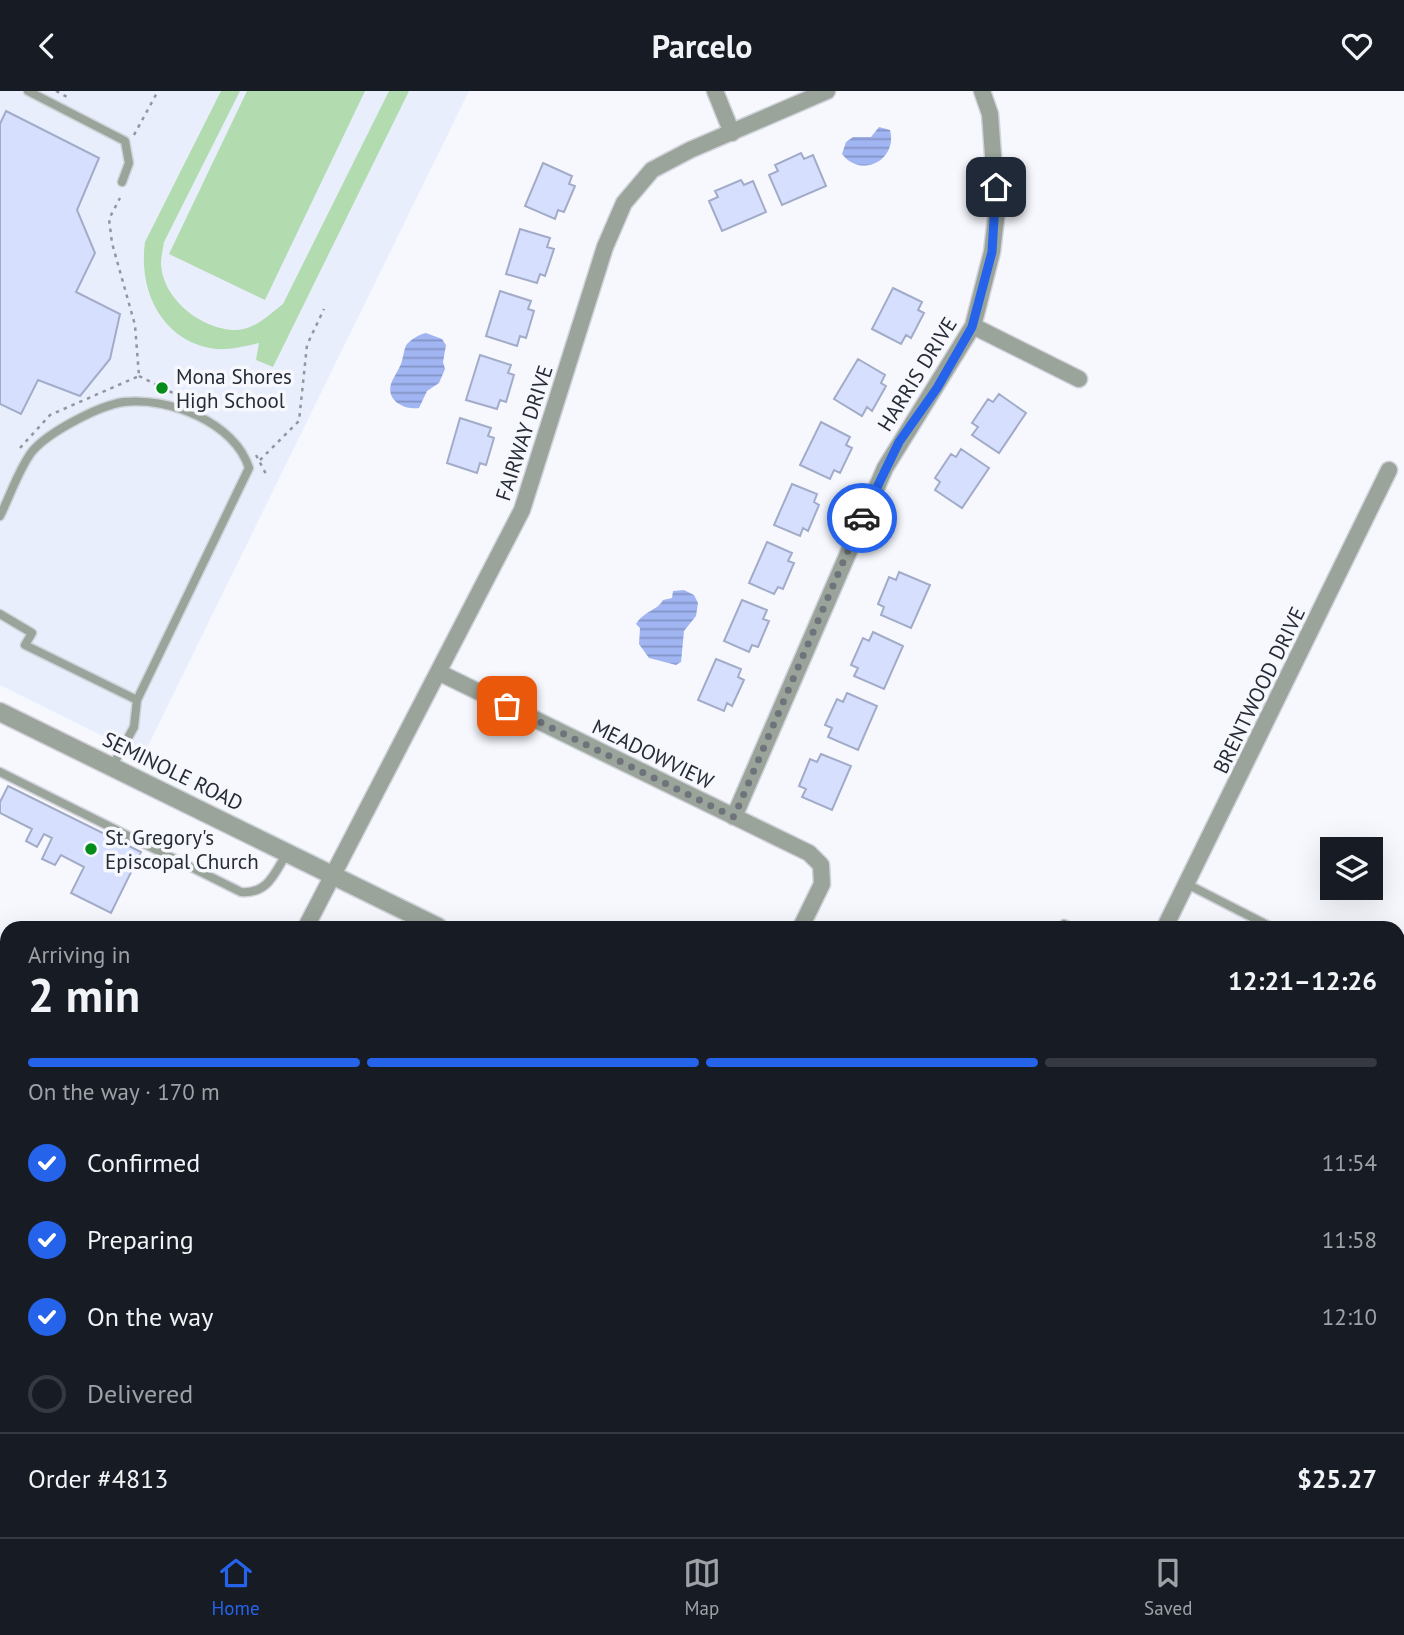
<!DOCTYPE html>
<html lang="en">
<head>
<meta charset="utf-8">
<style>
  body { margin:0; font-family:"PT Sans",sans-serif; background:#20242c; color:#f1f3f6; height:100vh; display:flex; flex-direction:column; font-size:26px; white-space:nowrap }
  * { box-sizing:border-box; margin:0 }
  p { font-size:23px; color:#9ea1a6 }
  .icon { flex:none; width:38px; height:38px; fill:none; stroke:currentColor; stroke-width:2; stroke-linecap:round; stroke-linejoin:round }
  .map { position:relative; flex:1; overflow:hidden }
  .details { position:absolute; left:0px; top:830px; width:1405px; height:618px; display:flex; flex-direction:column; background:#171b24; border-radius:21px 21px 0 0; box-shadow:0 7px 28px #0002 }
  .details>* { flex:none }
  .buttons { position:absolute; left:1320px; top:746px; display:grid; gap:14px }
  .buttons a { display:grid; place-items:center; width:63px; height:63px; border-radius:0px; background:#171b24; box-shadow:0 7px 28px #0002; font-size:35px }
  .pin { position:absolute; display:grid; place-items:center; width:60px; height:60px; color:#fff; margin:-30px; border-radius:14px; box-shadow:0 4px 10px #0006 }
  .courier { position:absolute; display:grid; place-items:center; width:70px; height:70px; margin:-35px; border:5px solid #2563eb; border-radius:50%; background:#fff; color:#222; box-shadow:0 2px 9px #0007 }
  .overview em { font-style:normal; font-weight:700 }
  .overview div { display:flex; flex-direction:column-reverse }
  .overview { display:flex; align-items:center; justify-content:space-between; height:119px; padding:0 28px }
  h1 { font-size:46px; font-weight:700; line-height:52px }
  .bar { display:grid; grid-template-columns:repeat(4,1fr); gap:10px 7px; align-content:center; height:84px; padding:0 28px }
  .bar i { height:9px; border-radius:5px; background:#363941 }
  .bar .on { background:#2563eb }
  .bar p { grid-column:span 4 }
  .line { display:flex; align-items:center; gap:18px; padding:0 28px; border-top:2px solid #363941 }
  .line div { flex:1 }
  ol { padding:0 28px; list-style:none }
  li { display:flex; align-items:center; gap:21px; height:77px }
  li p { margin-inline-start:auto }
  li .icon { padding:7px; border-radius:50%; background:#2563eb; color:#fff; stroke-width:4 }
  li:last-child { color:#9ea1a6 }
  li i { width:38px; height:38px; border:4px solid #363941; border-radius:50% }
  header { display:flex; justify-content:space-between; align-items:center; height:91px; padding:0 28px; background:#171b24; font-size:32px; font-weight:700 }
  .tabs { display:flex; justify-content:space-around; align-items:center; height:98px; border-top:2px solid #363941; background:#171b24; font-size:19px; color:#9ea1a6 }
  .tabs a { display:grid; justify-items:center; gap:4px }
  .tabs .on { color:#2563eb }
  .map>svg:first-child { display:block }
  .built { fill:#e9eefd }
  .garden { fill:#b2dbb0 }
  .water { fill:url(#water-rules) }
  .building { fill:#d6e0fe; stroke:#a2acc8; stroke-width:2 }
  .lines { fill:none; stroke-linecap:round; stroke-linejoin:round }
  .service-casing { stroke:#d1d3da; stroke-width:11 }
  .minor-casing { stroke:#d1d3da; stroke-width:19 }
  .tertiary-casing { stroke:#d1d3da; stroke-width:21 }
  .path { stroke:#93969e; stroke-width:2.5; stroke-dasharray:3.5 5; stroke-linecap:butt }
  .service { stroke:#9aa49a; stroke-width:8 }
  .minor { stroke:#9aa49a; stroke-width:16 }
  .tertiary { stroke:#9aa49a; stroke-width:18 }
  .done { stroke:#6f737c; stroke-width:7; stroke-dasharray:0 12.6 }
  .route { stroke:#2563eb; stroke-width:9 }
  .poi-dot { fill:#058c19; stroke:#f6f8fe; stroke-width:2.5 }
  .labels { text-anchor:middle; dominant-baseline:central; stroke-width:7; stroke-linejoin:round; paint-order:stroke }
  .street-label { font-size:21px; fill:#272b36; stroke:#f6f8fe }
  .poi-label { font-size:21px; fill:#272b36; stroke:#f6f8fe; text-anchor:start }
</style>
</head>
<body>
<header><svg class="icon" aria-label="back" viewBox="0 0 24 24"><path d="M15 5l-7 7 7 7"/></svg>Parcelo<svg class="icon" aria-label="heart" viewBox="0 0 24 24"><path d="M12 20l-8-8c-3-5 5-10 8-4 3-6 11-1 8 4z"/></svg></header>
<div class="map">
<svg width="1404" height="1446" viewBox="0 0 1404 1446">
  <defs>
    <pattern id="water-rules" width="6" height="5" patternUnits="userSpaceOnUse" patternTransform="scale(1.75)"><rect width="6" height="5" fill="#a1b5f2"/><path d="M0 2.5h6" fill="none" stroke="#8393c5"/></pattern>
  </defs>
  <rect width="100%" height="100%" fill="#f6f8fe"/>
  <path class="built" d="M 0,0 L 469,0 L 143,665 L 0,594 Z"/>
  <path class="garden" d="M 221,0 L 240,0 L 164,151 C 163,158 161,166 161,172 C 162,208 202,239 236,239 C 254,239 270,223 283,213 L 389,0 L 409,0 L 273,276 L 256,269 L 259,252 C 245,255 230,259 216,258 C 162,251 138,200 145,151 Z
    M 247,0 L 365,0 L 265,209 L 169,163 Z"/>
  <path class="water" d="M 879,36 L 890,39 C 898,69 861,88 842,63 L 846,51 L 853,46 L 871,46 Z
    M 426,242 L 442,248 L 446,254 L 443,271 L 445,278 L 439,292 L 427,300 L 419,317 C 405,319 386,310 391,293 C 393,287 398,280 401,273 C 403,268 404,257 407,253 C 412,248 418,244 426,242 Z
    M 684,499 L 694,504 L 698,512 L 696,525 L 684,540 L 681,571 L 676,574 L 649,567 L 639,553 L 640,537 L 636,533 C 644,520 658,519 663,509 L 672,507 L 673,500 Z"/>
  <path class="building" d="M 6,20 L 99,67 L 77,119 L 95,162 L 76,201 L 120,223 L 110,268 L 80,305 L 38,289 L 21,323 L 0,313 L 0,33 Z
    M 801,62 L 804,68 L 813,64 L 826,95 L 782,114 L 769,84 L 778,80 L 775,74 Z
    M 543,72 L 572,85 L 569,93 L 575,95 L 564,121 L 558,119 L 555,128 L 525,115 Z
    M 741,89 L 744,94 L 753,90 L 766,121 L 722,140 L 709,110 L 718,106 L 715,100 Z
    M 520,138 L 550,147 L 547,156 L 554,158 L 545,185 L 540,183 L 537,192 L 506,183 Z
    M 893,197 L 922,211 L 918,219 L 924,222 L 911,247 L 906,244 L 901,253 L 872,238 Z
    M 500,200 L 531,210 L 528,218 L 534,220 L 526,247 L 520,245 L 517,255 L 486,245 Z
    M 480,264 L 511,274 L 508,282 L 514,284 L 506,311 L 500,309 L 497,318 L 466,309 Z
    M 858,268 L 885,284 L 881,292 L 886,295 L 872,320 L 867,316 L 862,325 L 834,308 Z
    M 999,303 L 1026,322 L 999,362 L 972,344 L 978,336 L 972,332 L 988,308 L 993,311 Z
    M 460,327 L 491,337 L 488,345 L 494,347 L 486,374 L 480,372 L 477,382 L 447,372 Z
    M 821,331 L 850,346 L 846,354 L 852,357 L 840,382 L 834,379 L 830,388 L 800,374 Z
    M 961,358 L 989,377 L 962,417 L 935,399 L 940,391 L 935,387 L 951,363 L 956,366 Z
    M 792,393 L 817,403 L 814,411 L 819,414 L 808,440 L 803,437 L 800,445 L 774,434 Z
    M 767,451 L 792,462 L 788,470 L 794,472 L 783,498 L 778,496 L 774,503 L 749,492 Z
    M 899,481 L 930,494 L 911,537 L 881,524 L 884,516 L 878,513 L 889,486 L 896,489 Z
    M 742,509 L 767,519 L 763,528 L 769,530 L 758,556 L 752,554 L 749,561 L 724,550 Z
    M 873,541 L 903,555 L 884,598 L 854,585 L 858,577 L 851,574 L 863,547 L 869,550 Z
    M 716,568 L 741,578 L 738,586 L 744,589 L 732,615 L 727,612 L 724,620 L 698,609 Z
    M 847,602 L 877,615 L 858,659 L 828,646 L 832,637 L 825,634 L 837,608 L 843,611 Z
    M 821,663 L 851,675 L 832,719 L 802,706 L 806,698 L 799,695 L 810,668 L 817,671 Z
    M 8,695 L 141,761 L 111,822 L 71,802 L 84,776 L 61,764 L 55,774 L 42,768 L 52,747 L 44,743 L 37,756 L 26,750 L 32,738 L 0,722 L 0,711 Z
    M 1398,1211 L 1404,1214 L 1404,1240 L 1400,1248 Z
    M 747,1440 L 744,1446 L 726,1441 L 726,1440 Z"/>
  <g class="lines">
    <g class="service-casing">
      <path id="service" d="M 28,0 L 125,50 L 129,72 L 122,91
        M 0,425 C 10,405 18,380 31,362 C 46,342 100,314 124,311 C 170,306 235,332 249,377 L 137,609 L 134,636 L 112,676
        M 0,523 L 32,542 L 25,554 L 137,609
        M 0,681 L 241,801 C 268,803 274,783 287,762
        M 1187,793 L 1271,836
        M 1064,833 L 1071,836
        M 1398,1281 L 1404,1271"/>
    </g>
    <g class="minor-casing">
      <path id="minor" d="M 715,0 L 732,42
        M 973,235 L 1079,288
        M 440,582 L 809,762 L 821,774 L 822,793 L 801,836
        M 734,726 L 885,377 L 973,235 L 992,161 L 997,119 L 990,23 L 982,0
        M 306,836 L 522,419 L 605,156 L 624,112 L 652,79 L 690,59 L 827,0
        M 1165,836 L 1389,379
        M 0,862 L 7,865
        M 0,1100 L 7,1104
        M 0,1338 L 7,1341
        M 1148,1440 L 1153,1446
        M 484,1446 L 487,1440
        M 810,1446 L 813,1440
        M 1105,1446 L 1111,1440"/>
    </g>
    <g class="tertiary-casing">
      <path id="tertiary" d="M 0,621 L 438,836
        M 1398,1307 L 1404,1309"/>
    </g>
    <path class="path" d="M 56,0 L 69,7
      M 134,44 L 158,0
      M 139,285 L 177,304
      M 20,357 L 50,324 L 139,285 L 135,234 L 112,152 L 109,128 L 120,107
      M 256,364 L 266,383
      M 260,369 L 299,330 L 307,254 L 324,218"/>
    <use href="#service" class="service"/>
    <use href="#minor" class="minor"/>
    <use href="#tertiary" class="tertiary"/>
  </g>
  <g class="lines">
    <path class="done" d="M 507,615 L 734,726 L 862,427"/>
    <path class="route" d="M 862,427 L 899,351 L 937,297 L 972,236 L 992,161 L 996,96"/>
  </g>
  <g class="poi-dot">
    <circle cx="162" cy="297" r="7"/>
    <circle cx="91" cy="758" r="7"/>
  </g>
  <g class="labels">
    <g class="street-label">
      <text transform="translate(917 283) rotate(-58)">HARRIS DRIVE</text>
      <text transform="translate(524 342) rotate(-72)">FAIRWAY DRIVE</text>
      <text transform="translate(1259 599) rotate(-64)">BRENTWOOD DRIVE</text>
      <text transform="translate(653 663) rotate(26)">MEADOWVIEW</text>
      <text transform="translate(173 680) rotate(26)">SEMINOLE ROAD</text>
    </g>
    <g class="poi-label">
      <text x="176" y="285">Mona Shores<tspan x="176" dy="24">High School</tspan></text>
      <text x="105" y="746">St. Gregory's<tspan x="105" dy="24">Episcopal Church</tspan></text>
    </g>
  </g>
</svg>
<div class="buttons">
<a><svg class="icon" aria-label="layers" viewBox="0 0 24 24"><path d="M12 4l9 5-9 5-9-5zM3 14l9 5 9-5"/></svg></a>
</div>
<div class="pin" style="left:507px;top:615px;background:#ea580c"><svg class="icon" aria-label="bag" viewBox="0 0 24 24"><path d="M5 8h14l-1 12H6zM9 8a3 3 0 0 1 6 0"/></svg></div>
<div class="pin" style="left:996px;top:96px;background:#1f2937"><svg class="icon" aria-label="home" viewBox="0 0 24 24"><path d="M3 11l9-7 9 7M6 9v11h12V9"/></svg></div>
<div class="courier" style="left:862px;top:427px"><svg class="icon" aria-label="car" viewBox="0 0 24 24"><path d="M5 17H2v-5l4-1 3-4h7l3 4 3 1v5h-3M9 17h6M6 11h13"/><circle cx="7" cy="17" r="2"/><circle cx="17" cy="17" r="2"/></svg></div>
<section class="details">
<div class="overview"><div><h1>2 min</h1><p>Arriving in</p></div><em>12:21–12:26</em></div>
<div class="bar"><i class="on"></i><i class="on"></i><i class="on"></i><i></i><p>On the way · 170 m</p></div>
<ol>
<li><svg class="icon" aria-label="check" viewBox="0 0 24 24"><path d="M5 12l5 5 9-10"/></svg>Confirmed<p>11:54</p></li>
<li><svg class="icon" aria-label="check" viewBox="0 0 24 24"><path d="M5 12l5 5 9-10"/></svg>Preparing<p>11:58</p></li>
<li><svg class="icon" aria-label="check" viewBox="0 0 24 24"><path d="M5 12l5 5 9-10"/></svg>On the way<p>12:10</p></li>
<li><i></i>Delivered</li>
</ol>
<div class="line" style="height:91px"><div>Order #4813</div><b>$25.27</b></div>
</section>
</div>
<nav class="tabs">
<a class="on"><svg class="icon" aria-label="home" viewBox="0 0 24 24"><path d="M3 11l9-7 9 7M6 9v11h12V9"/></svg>Home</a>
<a><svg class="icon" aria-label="map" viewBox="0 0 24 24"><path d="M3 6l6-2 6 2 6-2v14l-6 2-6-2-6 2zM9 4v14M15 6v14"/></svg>Map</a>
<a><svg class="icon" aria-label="saved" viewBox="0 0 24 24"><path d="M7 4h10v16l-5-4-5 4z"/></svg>Saved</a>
</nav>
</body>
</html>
